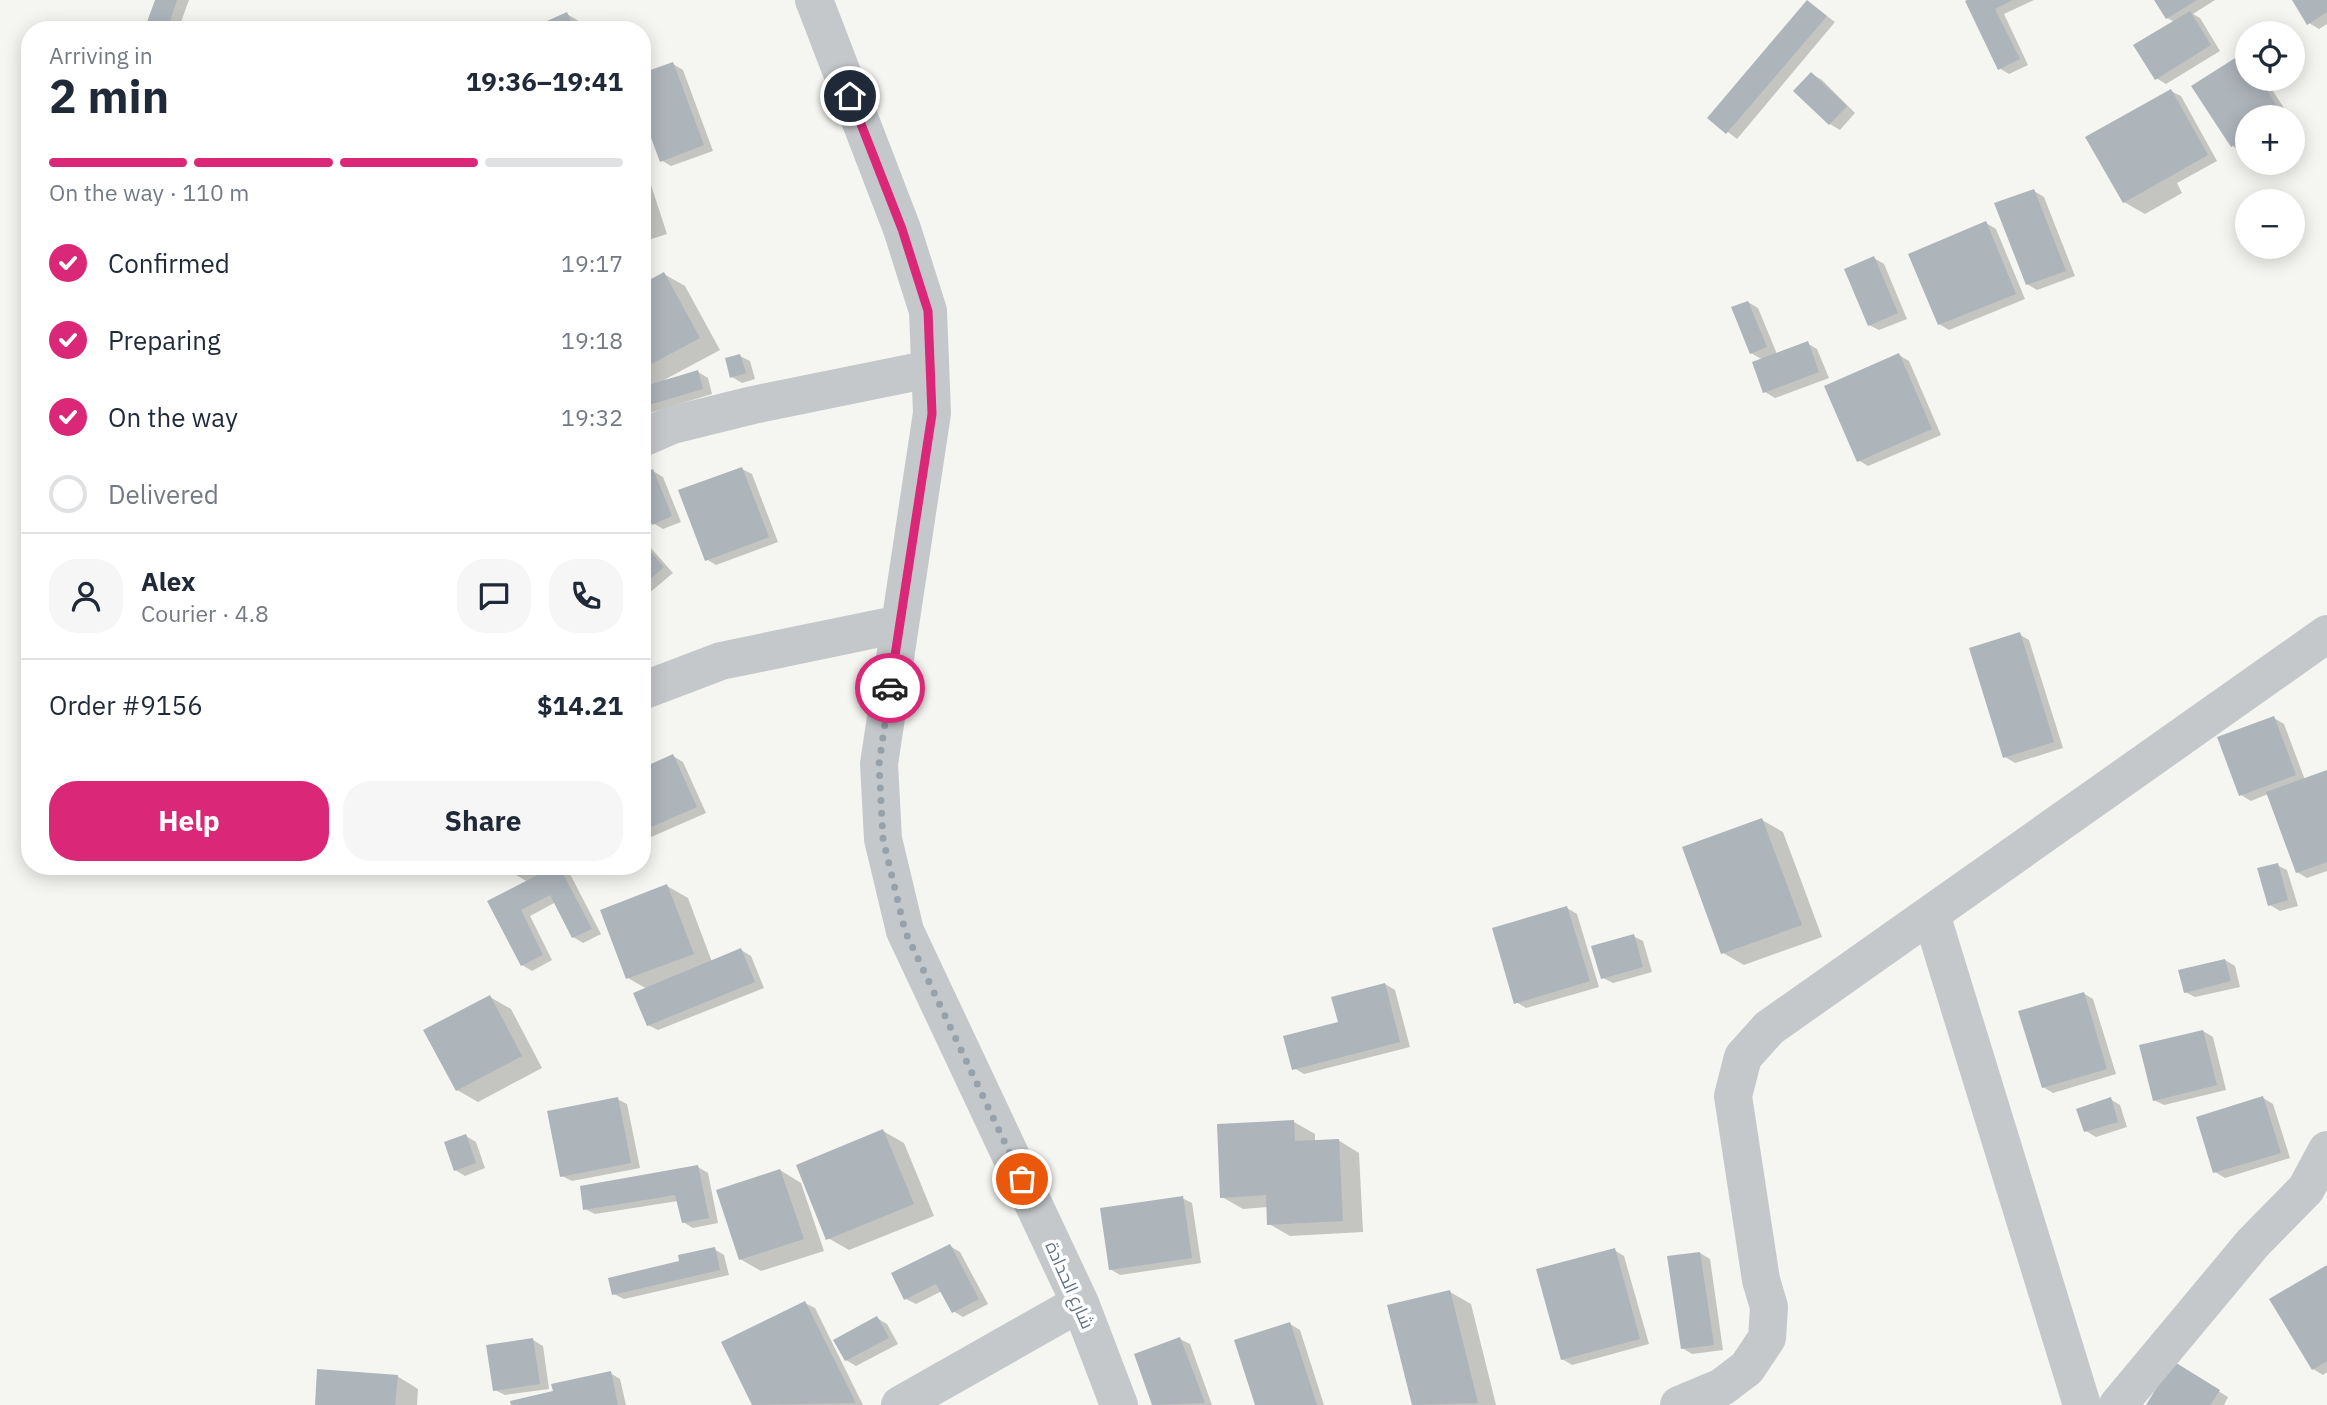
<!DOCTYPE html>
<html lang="en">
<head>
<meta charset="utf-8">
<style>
  body { margin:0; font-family:"IBM Plex Sans",Cairo,sans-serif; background:#f6f6f7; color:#1f2937; height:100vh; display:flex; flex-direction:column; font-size:26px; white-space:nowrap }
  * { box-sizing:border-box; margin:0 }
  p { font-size:23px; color:#747a83 }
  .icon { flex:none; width:38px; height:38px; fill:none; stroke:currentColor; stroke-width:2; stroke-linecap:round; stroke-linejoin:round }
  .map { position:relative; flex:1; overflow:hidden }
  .side { position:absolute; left:21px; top:21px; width:630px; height:854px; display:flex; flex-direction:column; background:#fff; border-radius:28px; box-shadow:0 4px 18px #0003 }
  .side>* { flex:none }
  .buttons { position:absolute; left:2235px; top:21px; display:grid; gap:14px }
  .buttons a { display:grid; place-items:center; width:70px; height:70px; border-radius:50%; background:#fff; box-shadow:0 4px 18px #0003; font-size:35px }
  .pin { position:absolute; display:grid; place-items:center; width:60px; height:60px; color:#fff; margin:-30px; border:4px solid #fff; border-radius:50%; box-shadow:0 2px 7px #0007 }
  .courier { position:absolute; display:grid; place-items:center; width:70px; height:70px; margin:-35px; border:5px solid #db2777; border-radius:50%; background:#fff; color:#222; box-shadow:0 2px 9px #0007 }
  .overview em { font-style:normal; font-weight:700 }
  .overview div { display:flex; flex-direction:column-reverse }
  .overview { display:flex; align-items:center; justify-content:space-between; height:119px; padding:0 28px }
  h1 { font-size:46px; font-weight:700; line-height:52px }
  .bar { display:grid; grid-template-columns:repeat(4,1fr); gap:10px 7px; align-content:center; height:84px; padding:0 28px }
  .bar i { height:9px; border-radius:5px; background:#e0e1e3 }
  .bar .selected { background:#db2777 }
  .bar p { grid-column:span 4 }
  .line { display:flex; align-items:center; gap:18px; padding:0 28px; border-top:2px solid #e0e1e3 }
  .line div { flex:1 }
  .round { display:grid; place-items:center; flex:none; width:74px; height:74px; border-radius:28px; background:#f6f6f7 }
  ol { padding:0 28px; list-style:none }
  li { display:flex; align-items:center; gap:21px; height:77px }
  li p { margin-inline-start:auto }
  li .icon { padding:7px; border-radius:50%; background:#db2777; color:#fff; stroke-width:4 }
  li:last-child { color:#747a83 }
  li i { width:38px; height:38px; border:4px solid #e0e1e3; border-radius:50% }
  .cta { display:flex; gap:14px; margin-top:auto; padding:14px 28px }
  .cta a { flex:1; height:80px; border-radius:28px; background:#db2777; color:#fff; font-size:28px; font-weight:700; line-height:80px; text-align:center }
  .cta a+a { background:#f6f6f7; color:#1f2937 }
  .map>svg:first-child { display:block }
  .shadow { fill:#0003 }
  .building { fill:#adb4ba }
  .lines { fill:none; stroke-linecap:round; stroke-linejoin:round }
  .minor { stroke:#c5c8cb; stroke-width:38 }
  .done { stroke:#96a1aa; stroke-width:7; stroke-dasharray:0 12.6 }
  .route { stroke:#db2777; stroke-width:9 }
  .labels { text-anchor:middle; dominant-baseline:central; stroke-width:7; stroke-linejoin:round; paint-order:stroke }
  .street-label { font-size:18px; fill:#637384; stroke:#fff }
</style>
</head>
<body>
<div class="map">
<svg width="2327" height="1405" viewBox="0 0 2327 1405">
  <rect width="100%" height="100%" fill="#f5f6f1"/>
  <path class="shadow" d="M 157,0 L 189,0 L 178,30 L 146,30 Z
    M 1972,0 L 2034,0 L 2004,14 L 2028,65 L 2009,74 L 1999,68 Z
    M 2156,0 L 2215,0 L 2193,14 L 2200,18 L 2220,51 L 2166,84 L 2156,78 L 2175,22 L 2167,18 Z
    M 2294,0 L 2327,0 L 2327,24 L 2319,29 L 2309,23 Z
    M 1808,2 L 1835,22 L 1737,139 L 1710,118 Z
    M 567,14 L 587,26 L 589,30 L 531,30 Z
    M 2243,55 L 2247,57 L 2247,79 L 2265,79 L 2290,117 L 2247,117 L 2247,148 L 2242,151 L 2232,146 Z
    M 673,64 L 683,70 L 713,151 L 671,166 L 661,160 Z
    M 1812,74 L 1822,80 L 1855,113 L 1840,130 L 1830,124 Z
    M 2171,91 L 2181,96 L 2217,161 L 2177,183 L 2182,193 L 2145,214 L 2124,202 Z
    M 642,175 L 649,179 L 667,234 L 642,242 Z
    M 2034,191 L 2044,197 L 2075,276 L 2037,290 L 2027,284 Z
    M 1986,223 L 1996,229 L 2025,299 L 1949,330 L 1939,324 Z
    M 1874,258 L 1884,264 L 1907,319 L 1879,330 L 1869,325 Z
    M 664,274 L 685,286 L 720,350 L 664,380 L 698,372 L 708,378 L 712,394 L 646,414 L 642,412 L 642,389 L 645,388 L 642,386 L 642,286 Z
    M 1748,302 L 1758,308 L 1777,354 L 1807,343 L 1817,349 L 1829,378 L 1775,398 L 1765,392 L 1763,360 L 1751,353 Z
    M 1899,355 L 1909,361 L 1941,435 L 1868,466 L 1858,460 Z
    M 740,356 L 750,361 L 755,379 L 742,383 L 732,377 Z
    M 742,469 L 752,474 L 778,542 L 716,565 L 706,559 Z
    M 653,471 L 663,477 L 681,522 L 663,529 L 653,523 Z
    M 642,538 L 673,573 L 642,599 Z
    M 2019,634 L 2029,640 L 2063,748 L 2015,763 L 2005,757 Z
    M 2274,718 L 2284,724 L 2305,780 L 2327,771 L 2327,871 L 2307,878 L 2297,872 L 2268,794 L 2251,801 L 2241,795 Z
    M 673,756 L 683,762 L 706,813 L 642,841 L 642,770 Z
    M 1762,820 L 1783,832 L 1822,937 L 1744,965 L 1723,953 Z
    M 2277,865 L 2287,870 L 2298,906 L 2280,911 L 2270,905 Z
    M 508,866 L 569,866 L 563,869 L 569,872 L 601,934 L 583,943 L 573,937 L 556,902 L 530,916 L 552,960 L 532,971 L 522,965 L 489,902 L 528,882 L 511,872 Z
    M 667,886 L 688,898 L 712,962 L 741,950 L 751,956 L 764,988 L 658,1030 L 648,1025 L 647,989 L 628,978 Z
    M 1567,908 L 1577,914 L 1599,987 L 1526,1008 L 1516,1002 Z
    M 1633,936 L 1643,941 L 1652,972 L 1613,983 L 1603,978 Z
    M 2225,960 L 2235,966 L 2240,987 L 2195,997 L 2185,992 Z
    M 1385,984 L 1395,990 L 1410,1047 L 1304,1074 L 1294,1068 Z
    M 2083,993 L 2093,999 L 2116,1074 L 2053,1093 L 2043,1087 Z
    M 490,997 L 511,1009 L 542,1068 L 478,1102 L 457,1090 Z
    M 2203,1031 L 2213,1037 L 2226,1090 L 2164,1105 L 2154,1100 Z
    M 2263,1098 L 2273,1104 L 2290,1158 L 2225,1178 L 2215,1172 Z
    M 617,1099 L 627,1104 L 640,1168 L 572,1181 L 562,1176 Z
    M 2110,1099 L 2120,1105 L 2127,1127 L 2096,1137 L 2086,1131 Z
    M 1294,1122 L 1315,1134 L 1315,1142 L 1338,1140 L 1359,1153 L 1363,1232 L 1290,1236 L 1269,1224 L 1268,1207 L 1243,1209 L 1222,1197 Z
    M 883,1131 L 904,1143 L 934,1216 L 849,1250 L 828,1238 Z
    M 466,1136 L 476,1142 L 485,1168 L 465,1176 L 455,1170 Z
    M 698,1167 L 708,1173 L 718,1223 L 693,1228 L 683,1222 L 678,1201 L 595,1214 L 585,1209 Z
    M 780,1170 L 801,1183 L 824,1251 L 761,1271 L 740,1259 Z
    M 1182,1198 L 1192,1203 L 1201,1263 L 1120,1275 L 1110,1269 Z
    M 950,1246 L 960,1252 L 988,1304 L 963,1317 L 953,1311 L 942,1291 L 916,1304 L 906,1299 Z
    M 714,1249 L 724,1255 L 729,1275 L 624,1299 L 614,1294 Z
    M 1614,1250 L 1624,1256 L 1649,1344 L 1572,1365 L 1562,1359 Z
    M 1700,1253 L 1710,1259 L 1723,1350 L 1692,1354 L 1682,1348 Z
    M 2327,1267 L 2327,1372 L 2323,1375 L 2313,1369 Z
    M 1450,1292 L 1471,1304 L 1496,1405 L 1414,1405 L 1390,1306 Z
    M 805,1303 L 815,1308 L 863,1405 L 754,1405 L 723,1343 Z
    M 877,1318 L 887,1324 L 898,1344 L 856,1366 L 846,1360 Z
    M 1290,1324 L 1300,1330 L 1324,1405 L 1257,1405 Z
    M 1180,1339 L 1190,1344 L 1212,1405 L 1154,1405 L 1136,1355 Z
    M 533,1340 L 543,1346 L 549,1389 L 505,1395 L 495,1390 Z
    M 2174,1364 L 2228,1397 L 2224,1405 L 2148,1405 Z
    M 610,1373 L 620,1379 L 626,1405 L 513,1405 Z
    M 397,1376 L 418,1389 L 417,1405 L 317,1405 Z"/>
  <path class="building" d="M 155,0 L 177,0 L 167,30 L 144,30 Z
    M 1807,0 L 1827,16 L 1726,134 L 1707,118 Z
    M 1967,0 L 2013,0 L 1995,9 L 2020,59 L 1998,70 L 1965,1 Z
    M 2154,0 L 2197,0 L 2166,19 Z
    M 2292,0 L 2327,0 L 2327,12 L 2307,25 Z
    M 2190,11 L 2211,45 L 2155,80 L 2133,45 Z
    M 567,12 L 575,30 L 527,30 Z
    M 2243,53 L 2247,59 L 2247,79 L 2260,79 L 2282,114 L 2277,117 L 2247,117 L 2247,137 L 2231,147 L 2191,86 Z
    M 673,62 L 704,145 L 660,162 L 642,114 L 642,73 Z
    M 1811,72 L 1847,106 L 1829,125 L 1793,91 Z
    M 2171,89 L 2208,155 L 2123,203 L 2085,137 Z
    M 2034,189 L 2066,271 L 2026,285 L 1994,203 Z
    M 1986,221 L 2016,294 L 1938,325 L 1908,254 Z
    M 1874,256 L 1898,313 L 1868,326 L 1844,269 Z
    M 664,272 L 700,338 L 642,369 L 642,284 Z
    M 1748,301 L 1767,347 L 1750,354 L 1731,307 Z
    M 1808,341 L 1819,372 L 1763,393 L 1752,362 Z
    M 1899,353 L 1932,429 L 1857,462 L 1824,386 Z
    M 740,354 L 746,373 L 730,378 L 725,358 Z
    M 698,370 L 703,389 L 642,407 L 642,387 Z
    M 742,467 L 769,537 L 705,561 L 678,490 Z
    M 653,469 L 672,516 L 652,525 L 642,501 L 642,474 Z
    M 642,542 L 664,567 L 642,586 Z
    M 2020,632 L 2054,742 L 2003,758 L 1969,648 Z
    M 2274,716 L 2296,775 L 2239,796 L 2217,737 Z
    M 673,754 L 697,807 L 642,831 L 642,768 Z
    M 2327,770 L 2327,862 L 2296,873 L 2266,792 Z
    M 1762,818 L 1802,925 L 1721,954 L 1682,847 Z
    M 2278,863 L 2288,900 L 2268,906 L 2257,868 Z
    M 555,866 L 559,866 L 592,929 L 572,938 L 550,895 L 521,910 L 543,955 L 521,966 L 487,901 Z
    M 667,884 L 694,954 L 626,979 L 600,910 Z
    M 1567,906 L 1590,981 L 1514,1004 L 1492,928 Z
    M 1634,934 L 1643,967 L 1601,979 L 1591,946 Z
    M 741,948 L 755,982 L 647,1026 L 633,993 Z
    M 2225,959 L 2231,981 L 2184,993 L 2178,970 Z
    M 1385,983 L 1400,1042 L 1292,1070 L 1283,1036 L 1338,1022 L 1331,997 Z
    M 2084,992 L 2107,1069 L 2042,1088 L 2018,1011 Z
    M 490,995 L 522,1056 L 456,1091 L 423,1030 Z
    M 2203,1030 L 2217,1085 L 2153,1101 L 2139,1045 Z
    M 2263,1096 L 2281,1153 L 2213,1173 L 2196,1117 Z
    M 618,1097 L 631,1163 L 560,1177 L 547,1111 Z
    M 2111,1097 L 2118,1122 L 2084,1132 L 2076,1109 Z
    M 1294,1120 L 1295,1141 L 1339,1139 L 1343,1221 L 1267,1225 L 1266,1195 L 1220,1198 L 1217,1124 Z
    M 883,1129 L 914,1204 L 826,1240 L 796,1165 Z
    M 466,1134 L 476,1163 L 454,1171 L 444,1142 Z
    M 698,1165 L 709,1218 L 682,1223 L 675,1195 L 583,1210 L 580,1186 Z
    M 780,1169 L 804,1239 L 739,1260 L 716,1190 Z
    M 1183,1196 L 1192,1258 L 1109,1270 L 1100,1208 Z
    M 950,1244 L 979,1299 L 952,1313 L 936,1284 L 904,1300 L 891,1273 Z
    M 715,1247 L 720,1270 L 612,1295 L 608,1278 L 679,1261 L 678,1255 Z
    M 1615,1248 L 1640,1339 L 1561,1360 L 1536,1269 Z
    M 1700,1252 L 1714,1345 L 1681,1349 L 1667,1256 Z
    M 2327,1265 L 2327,1361 L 2312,1370 L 2269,1299 Z
    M 1450,1290 L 1478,1403 L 1412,1405 L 1387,1305 Z
    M 805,1301 L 856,1403 L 752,1405 L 721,1342 Z
    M 877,1316 L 889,1338 L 845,1361 L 833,1340 Z
    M 1290,1322 L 1317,1405 L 1255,1405 L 1234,1340 Z
    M 1180,1337 L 1205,1403 L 1152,1405 L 1134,1354 Z
    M 533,1338 L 540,1384 L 493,1391 L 486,1345 Z
    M 2173,1361 L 2220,1390 L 2210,1405 L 2146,1405 Z
    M 317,1369 L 398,1375 L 395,1405 L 315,1405 Z
    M 611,1371 L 618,1405 L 511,1405 L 510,1401 L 553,1391 L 551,1384 Z"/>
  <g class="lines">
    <path class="minor" d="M 814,0 L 902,229 L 928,311 L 932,413 L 879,764 L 883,839 L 905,931 L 1080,1303 L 1119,1405
      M 642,438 L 672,425 L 753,405 L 930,369
      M 642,691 L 721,661 L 900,624
      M 1931,914 L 2082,1405
      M 900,1405 L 1080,1303
      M 1679,1405 L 1722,1387 L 1747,1368 L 1767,1338 L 1769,1307 L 1761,1280 L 1733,1096 L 1743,1057 L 1769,1028 L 2327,634
      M 2118,1405 L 2253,1243 L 2306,1189 L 2327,1150"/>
  </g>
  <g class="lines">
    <path class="done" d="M 890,688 L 879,764 L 883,839 L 905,931 L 1022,1179"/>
    <path class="route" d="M 850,96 L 902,229 L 928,311 L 932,414 L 890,688"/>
  </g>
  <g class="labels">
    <g class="street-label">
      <text transform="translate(1070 1285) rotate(66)">شارع الحدادة</text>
    </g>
  </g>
</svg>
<div class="buttons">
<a><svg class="icon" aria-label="locate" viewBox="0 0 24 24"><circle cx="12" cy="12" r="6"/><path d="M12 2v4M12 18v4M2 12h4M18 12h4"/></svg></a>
<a>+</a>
<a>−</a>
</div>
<div class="pin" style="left:1022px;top:1179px;background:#ea580c"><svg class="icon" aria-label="bag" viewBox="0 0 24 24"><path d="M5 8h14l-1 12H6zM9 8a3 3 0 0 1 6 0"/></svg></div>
<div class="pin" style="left:850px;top:96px;background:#1f2937"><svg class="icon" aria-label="home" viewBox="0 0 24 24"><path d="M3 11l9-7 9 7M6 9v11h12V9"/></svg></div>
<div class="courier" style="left:890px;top:688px"><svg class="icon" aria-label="car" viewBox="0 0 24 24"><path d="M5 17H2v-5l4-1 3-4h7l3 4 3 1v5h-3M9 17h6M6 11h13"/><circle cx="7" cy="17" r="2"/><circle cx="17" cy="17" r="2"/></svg></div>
<section class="side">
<div class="overview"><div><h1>2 min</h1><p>Arriving in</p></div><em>19:36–19:41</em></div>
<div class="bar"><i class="selected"></i><i class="selected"></i><i class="selected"></i><i></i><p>On the way · 110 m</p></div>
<ol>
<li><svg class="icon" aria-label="check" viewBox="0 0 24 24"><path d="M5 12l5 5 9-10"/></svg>Confirmed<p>19:17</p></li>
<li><svg class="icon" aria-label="check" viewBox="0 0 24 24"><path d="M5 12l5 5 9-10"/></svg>Preparing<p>19:18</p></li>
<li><svg class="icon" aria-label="check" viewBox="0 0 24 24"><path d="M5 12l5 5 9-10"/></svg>On the way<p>19:32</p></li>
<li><i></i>Delivered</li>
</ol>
<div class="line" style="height:126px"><a class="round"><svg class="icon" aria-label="person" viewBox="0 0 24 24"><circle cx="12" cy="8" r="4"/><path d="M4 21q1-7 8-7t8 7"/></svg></a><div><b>Alex</b><p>Courier · 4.8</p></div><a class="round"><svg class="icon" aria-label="chat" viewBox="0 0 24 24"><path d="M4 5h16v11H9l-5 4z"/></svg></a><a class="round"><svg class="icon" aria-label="phone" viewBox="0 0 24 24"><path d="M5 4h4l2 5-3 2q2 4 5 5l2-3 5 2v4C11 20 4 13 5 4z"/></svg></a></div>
<div class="line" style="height:91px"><div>Order #9156</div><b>$14.21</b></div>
<div class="cta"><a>Help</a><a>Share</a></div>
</section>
</div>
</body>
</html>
